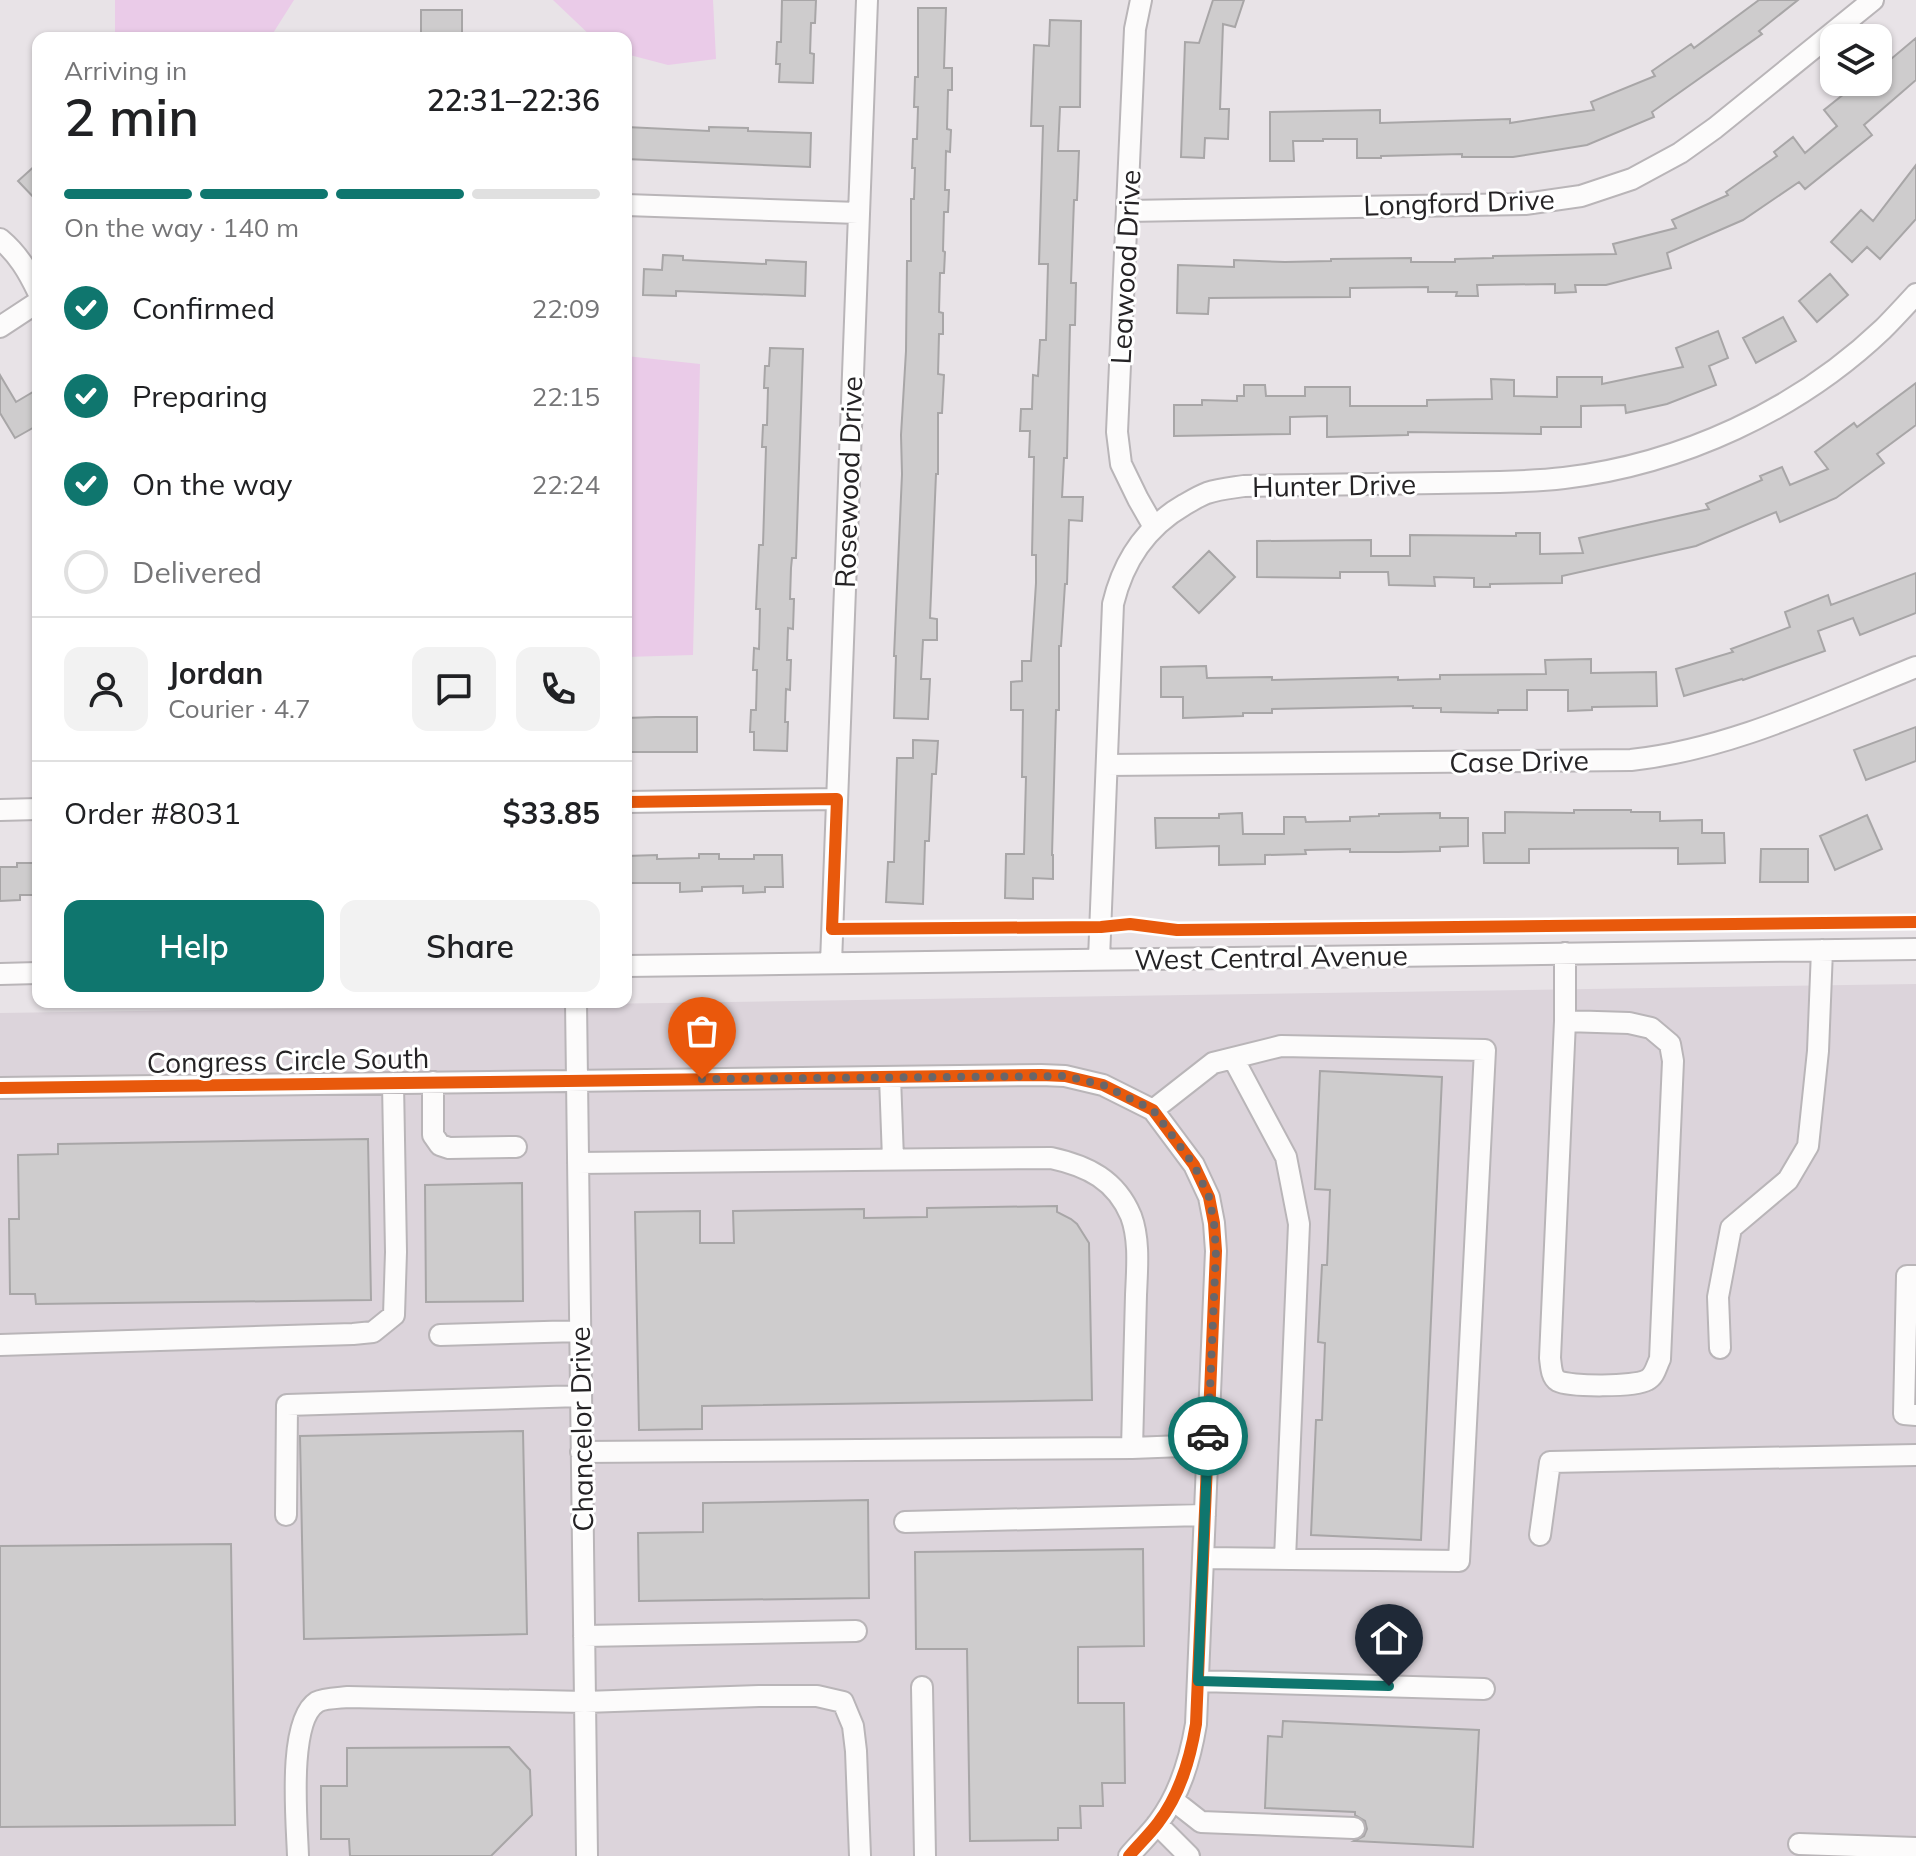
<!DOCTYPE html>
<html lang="en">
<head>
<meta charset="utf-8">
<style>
  body { margin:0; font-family:Mulish,sans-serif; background:#f2f2f2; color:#202124; height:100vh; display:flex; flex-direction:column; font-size:30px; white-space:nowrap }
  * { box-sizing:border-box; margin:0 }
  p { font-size:26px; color:#757577 }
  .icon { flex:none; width:44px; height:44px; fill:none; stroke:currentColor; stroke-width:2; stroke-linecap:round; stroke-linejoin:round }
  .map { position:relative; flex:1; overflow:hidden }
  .side { position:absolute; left:32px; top:32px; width:600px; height:976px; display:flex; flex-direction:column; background:#fff; border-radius:16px; box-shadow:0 2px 6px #0004 }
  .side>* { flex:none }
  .tools { position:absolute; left:1820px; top:24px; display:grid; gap:16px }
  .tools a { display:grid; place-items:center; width:72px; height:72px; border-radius:16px; background:#fff; box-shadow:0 2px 6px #0004; font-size:40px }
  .pin { position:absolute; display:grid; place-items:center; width:68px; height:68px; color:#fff; margin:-82px -34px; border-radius:50% 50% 50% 0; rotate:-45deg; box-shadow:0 0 8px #0007 }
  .pin .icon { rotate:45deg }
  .courier { position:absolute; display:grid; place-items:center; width:80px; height:80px; margin:-40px; border:6px solid #0f766e; border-radius:50%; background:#fff; color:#222; box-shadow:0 2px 10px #0007 }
  .headline em { font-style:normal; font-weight:600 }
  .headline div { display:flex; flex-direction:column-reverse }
  .headline { display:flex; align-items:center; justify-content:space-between; height:136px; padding:0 32px }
  h1 { font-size:52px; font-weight:600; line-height:60px }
  .bar { display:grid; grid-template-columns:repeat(4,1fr); gap:12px 8px; align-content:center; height:96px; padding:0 32px }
  .bar i { height:10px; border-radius:6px; background:#e0e0e0 }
  .bar .selected { background:#0f766e }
  .bar p { grid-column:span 4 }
  .line { display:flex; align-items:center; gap:20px; padding:0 32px; border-top:2px solid #e0e0e0 }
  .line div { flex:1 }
  .round { display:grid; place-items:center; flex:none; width:84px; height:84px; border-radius:16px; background:#f2f2f2 }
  ol { padding:0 32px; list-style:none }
  li { display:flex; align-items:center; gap:24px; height:88px }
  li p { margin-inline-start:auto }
  li .icon { padding:8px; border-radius:50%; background:#0f766e; color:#fff; stroke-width:4 }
  li:last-child { color:#757577 }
  li i { width:44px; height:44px; border:4px solid #e0e0e0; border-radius:50% }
  .action { display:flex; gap:16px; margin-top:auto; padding:16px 32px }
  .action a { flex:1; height:92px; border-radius:16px; background:#0f766e; color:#fff; font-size:32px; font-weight:600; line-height:92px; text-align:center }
  .action a+a { background:#f2f2f2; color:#202124 }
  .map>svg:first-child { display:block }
  .built { fill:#dcd4db }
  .green { fill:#eacbe8 }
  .building { fill:#cecccd; stroke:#a8a6a7; stroke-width:2 }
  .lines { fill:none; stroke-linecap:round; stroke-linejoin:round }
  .minor-casing { stroke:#b9b5b8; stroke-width:24 }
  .minor { stroke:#fcfbfb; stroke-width:20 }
  .cycleway-casing { stroke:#fff; stroke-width:17 }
  .cycleway { stroke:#e8590c; stroke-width:12 }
  .done { stroke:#696669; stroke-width:8; stroke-dasharray:0 14.4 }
  .route { stroke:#0f766e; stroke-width:10 }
  .labels { text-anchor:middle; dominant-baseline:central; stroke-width:6; stroke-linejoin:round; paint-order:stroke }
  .street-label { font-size:28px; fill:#252325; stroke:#fff }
</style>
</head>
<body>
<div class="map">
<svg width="1916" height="1856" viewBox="0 0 1916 1856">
  <rect width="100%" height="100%" fill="#e8e3e7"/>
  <path class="built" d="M 1916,984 L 1916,1856 L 0,1856 L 0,1013 Z"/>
  <path class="green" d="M 115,0 L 294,0 L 270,38 L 115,38 Z
    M 553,0 L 713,0 L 716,59 L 668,65 L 626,54 L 626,38 L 593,38 Z
    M 626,356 L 700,364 L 693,655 L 626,657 Z"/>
  <path class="building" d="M 782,0 L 816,0 L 815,23 L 811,23 L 810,53 L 814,54 L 813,83 L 779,82 L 780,64 L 776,64 L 777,42 L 781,42 Z
    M 1213,0 L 1244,0 L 1235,27 L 1223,24 L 1220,109 L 1229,109 L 1228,139 L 1205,138 L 1204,158 L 1181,157 L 1185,42 L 1199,43 Z
    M 1759,0 L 1798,0 L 1759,31 L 1762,34 L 1652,112 L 1654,117 L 1587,145 L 1513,157 L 1462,157 L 1462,154 L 1381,156 L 1381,158 L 1357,158 L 1357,139 L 1323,139 L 1323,141 L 1293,141 L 1294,161 L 1270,161 L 1270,112 L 1380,110 L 1380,123 L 1510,119 L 1510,123 L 1594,110 L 1591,102 L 1655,76 L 1652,71 L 1691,44 L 1694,48 Z
    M 918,8 L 946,8 L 944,68 L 952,68 L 952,90 L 948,90 L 947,129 L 951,130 L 950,152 L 946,151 L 945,190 L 949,190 L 948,212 L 944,212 L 943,251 L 945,252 L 944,273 L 940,273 L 939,312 L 943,313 L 943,334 L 939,334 L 938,374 L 944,375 L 942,413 L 938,413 L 938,474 L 936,474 L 930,618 L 937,619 L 937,640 L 923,640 L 921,679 L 930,679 L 928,719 L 894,718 L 896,656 L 894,656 L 902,474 L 901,435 L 906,351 L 907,261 L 911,261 L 911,199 L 914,199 L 915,168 L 912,168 L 913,139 L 917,139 L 918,107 L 914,107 L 915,77 L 918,77 Z
    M 421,10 L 462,10 L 462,38 L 421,38 Z
    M 1050,20 L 1081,21 L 1080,107 L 1060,107 L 1058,151 L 1079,151 L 1077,200 L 1074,200 L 1071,283 L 1076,283 L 1075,325 L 1070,325 L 1067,458 L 1064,458 L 1062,497 L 1083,497 L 1082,521 L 1069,520 L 1067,584 L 1065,584 L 1061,646 L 1059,646 L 1059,710 L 1056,710 L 1052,855 L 1053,855 L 1053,879 L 1033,878 L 1033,899 L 1005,898 L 1006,854 L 1024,854 L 1026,777 L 1022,777 L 1023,710 L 1011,710 L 1011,682 L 1022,681 L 1022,661 L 1031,661 L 1036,583 L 1036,555 L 1032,555 L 1034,457 L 1029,457 L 1030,431 L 1020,431 L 1021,409 L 1032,409 L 1033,375 L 1038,376 L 1040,340 L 1046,340 L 1048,264 L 1039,264 L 1043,126 L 1031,126 L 1034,45 L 1049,46 Z
    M 1916,38 L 1916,80 L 1864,125 L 1872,135 L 1805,189 L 1799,182 L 1743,220 L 1667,253 L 1671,268 L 1606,285 L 1575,285 L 1576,292 L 1555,293 L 1555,284 L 1477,285 L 1478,296 L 1456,296 L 1457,292 L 1428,292 L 1428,287 L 1350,288 L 1350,297 L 1209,298 L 1208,314 L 1177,313 L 1178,265 L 1234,267 L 1234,260 L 1285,262 L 1331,261 L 1331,259 L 1411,258 L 1411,262 L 1455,262 L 1455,259 L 1493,258 L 1493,256 L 1616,254 L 1613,244 L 1676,228 L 1672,220 L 1728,195 L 1726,192 L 1777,156 L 1774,152 L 1793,137 L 1805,153 L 1837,126 L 1824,110 L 1859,82 L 1878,82 L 1878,70 Z
    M 626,127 L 709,131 L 709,127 L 748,128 L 748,131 L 811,133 L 810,167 L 626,159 Z
    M 38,163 L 38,202 L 18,181 Z
    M 1916,165 L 1916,219 L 1880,259 L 1867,247 L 1852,262 L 1831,242 L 1861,210 L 1873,221 Z
    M 663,255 L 683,256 L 683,260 L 766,264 L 766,260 L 806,262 L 805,296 L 676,291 L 676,296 L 643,295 L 644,269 L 662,270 Z
    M 1830,274 L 1848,295 L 1817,322 L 1799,301 Z
    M 1783,317 L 1796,341 L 1756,363 L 1743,338 Z
    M 1718,331 L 1728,358 L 1709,366 L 1716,385 L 1667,404 L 1626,413 L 1625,405 L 1581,406 L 1581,427 L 1541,427 L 1541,434 L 1408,432 L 1408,435 L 1327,437 L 1327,416 L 1290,417 L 1290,434 L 1174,436 L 1174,405 L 1202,405 L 1202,400 L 1237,401 L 1237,396 L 1244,396 L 1244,385 L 1265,385 L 1266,396 L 1305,396 L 1305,387 L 1350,387 L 1350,406 L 1427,406 L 1427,400 L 1492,399 L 1491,379 L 1514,380 L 1514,396 L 1557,397 L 1557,377 L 1602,377 L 1602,384 L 1683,367 L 1676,348 Z
    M 770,348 L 803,349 L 796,558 L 792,558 L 791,568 L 790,599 L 794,599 L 793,629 L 788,628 L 787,660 L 791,660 L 790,690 L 786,689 L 785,722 L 788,722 L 787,751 L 754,750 L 754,732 L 750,732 L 751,710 L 756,710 L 757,670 L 753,670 L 754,648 L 759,649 L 760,609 L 756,609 L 757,587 L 759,545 L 763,545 L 766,447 L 762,447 L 763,425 L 767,425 L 768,388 L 764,388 L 765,366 L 769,366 Z
    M 0,375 L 16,402 L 38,389 L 38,425 L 15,438 L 0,413 Z
    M 1916,383 L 1916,425 L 1877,454 L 1884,463 L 1836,498 L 1780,522 L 1776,512 L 1696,546 L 1562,576 L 1562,583 L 1490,584 L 1490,587 L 1474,587 L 1474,578 L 1434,577 L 1435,586 L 1389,585 L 1388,572 L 1340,572 L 1340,578 L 1257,577 L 1257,541 L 1371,540 L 1371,556 L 1410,556 L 1410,535 L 1516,536 L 1516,533 L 1540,533 L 1540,554 L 1583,553 L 1579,538 L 1709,509 L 1706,504 L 1762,480 L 1760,476 L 1782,467 L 1790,485 L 1828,469 L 1815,452 L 1854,423 L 1857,427 Z
    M 1209,551 L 1235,577 L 1199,613 L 1173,587 Z
    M 1916,573 L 1916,613 L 1860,635 L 1853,618 L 1818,631 L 1825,651 L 1743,680 L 1742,679 L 1684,696 L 1676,669 L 1733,652 L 1731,649 L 1790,627 L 1785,612 L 1828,595 L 1831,605 Z
    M 1591,659 L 1591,673 L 1656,672 L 1657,706 L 1592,707 L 1592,710 L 1568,711 L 1568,690 L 1527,690 L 1527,710 L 1498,710 L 1498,713 L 1441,712 L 1441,708 L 1413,708 L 1413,706 L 1272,709 L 1272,713 L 1243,713 L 1243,716 L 1183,718 L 1183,697 L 1161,697 L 1161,667 L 1206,666 L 1207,678 L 1272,677 L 1272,680 L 1398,677 L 1398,680 L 1440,679 L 1440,675 L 1546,674 L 1545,660 Z
    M 656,717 L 697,717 L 697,752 L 626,752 L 626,718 Z
    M 1916,727 L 1916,761 L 1866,780 L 1854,750 Z
    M 913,740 L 938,741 L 936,774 L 932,774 L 929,841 L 925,841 L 923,904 L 886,902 L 888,862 L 894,862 L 897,758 L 913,758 Z
    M 1574,810 L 1631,810 L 1631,812 L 1660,812 L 1660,821 L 1702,820 L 1702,833 L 1724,833 L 1725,863 L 1678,864 L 1678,848 L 1529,849 L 1529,863 L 1484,863 L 1483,833 L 1505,833 L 1505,812 L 1574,813 Z
    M 1242,813 L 1243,834 L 1284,834 L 1284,817 L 1305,817 L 1306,822 L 1350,821 L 1350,817 L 1379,816 L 1379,814 L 1440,813 L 1440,818 L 1468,818 L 1468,846 L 1440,847 L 1440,851 L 1398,852 L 1350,852 L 1350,849 L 1305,850 L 1306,854 L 1265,855 L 1265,864 L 1219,865 L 1219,846 L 1156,848 L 1155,818 L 1219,818 L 1219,814 Z
    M 1867,815 L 1882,849 L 1835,870 L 1820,836 Z
    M 1761,849 L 1808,849 L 1808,882 L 1760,882 Z
    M 699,854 L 719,854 L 719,859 L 754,859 L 754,855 L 782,855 L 783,887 L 765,887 L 765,892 L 743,893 L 743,886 L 702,887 L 702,891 L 680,892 L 680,883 L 626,883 L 626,856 L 657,855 L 657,859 L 699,858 Z
    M 17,863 L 37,863 L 37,895 L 20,895 L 20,900 L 0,901 L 0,867 L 17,867 Z
    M 1320,1071 L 1442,1077 L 1421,1540 L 1311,1535 L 1316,1420 L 1322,1420 L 1325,1343 L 1318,1342 L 1322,1265 L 1327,1265 L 1330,1190 L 1315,1189 Z
    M 368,1139 L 371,1300 L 36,1304 L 35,1294 L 10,1294 L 9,1219 L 19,1219 L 18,1155 L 58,1154 L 58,1144 Z
    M 522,1183 L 523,1301 L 426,1302 L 425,1185 Z
    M 1057,1206 L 1057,1212 L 1071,1219 L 1077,1224 L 1089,1243 L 1092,1400 L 702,1406 L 702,1429 L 639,1430 L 635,1212 L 700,1211 L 700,1243 L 734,1243 L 733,1211 L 864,1209 L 864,1218 L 927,1217 L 927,1208 Z
    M 523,1431 L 527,1634 L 304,1639 L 300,1436 Z
    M 868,1500 L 869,1598 L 639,1601 L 638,1533 L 703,1532 L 703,1503 Z
    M 231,1544 L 235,1825 L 0,1827 L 0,1546 Z
    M 1143,1549 L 1144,1646 L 1078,1647 L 1078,1703 L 1124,1703 L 1125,1783 L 1102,1783 L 1103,1806 L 1080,1806 L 1081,1828 L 1058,1828 L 1058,1840 L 970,1841 L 967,1649 L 916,1649 L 915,1552 Z
    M 1283,1721 L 1479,1730 L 1473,1847 L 1354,1841 L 1364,1836 L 1367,1829 L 1365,1821 L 1355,1815 L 1355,1812 L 1265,1808 L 1268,1736 L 1282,1737 Z
    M 509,1747 L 530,1770 L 532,1815 L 491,1856 L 350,1856 L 349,1839 L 321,1839 L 321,1786 L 347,1786 L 347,1748 Z"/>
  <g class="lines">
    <g class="minor-casing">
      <path id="minor" d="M 1141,0 L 1135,29 L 1117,432 L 1121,464 L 1138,499 L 1154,527
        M 626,205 L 858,213
        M 1127,211 L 1525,204 L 1581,196 L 1632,179 L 1680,153 L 1715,128 L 1873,0
        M 0,239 C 18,254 28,271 38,292
        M 0,327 L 38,302
        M 1107,765 L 1631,760 C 1731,749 1823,704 1916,667
        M 626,802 L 837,799
        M 0,810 L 38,809
        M 1099,959 L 1113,604 C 1123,562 1146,527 1184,505 C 1191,501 1199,496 1207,493 C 1219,489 1231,488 1244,486 C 1308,485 1373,484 1437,483 C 1480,482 1522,483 1564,478 C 1681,464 1797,411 1883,329 C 1894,318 1905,306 1916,294
        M 831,963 L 867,0
        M 626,966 L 1916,949
        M 0,974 L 38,973
        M 576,1002 L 587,1856
        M 1565,1021 L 1629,1023 L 1651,1028 L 1670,1044 L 1673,1061 L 1660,1359 C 1656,1367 1655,1376 1647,1380 C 1635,1387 1570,1387 1558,1381 C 1551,1377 1551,1365 1550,1358 L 1565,1021 L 1565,953
        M 1233,1058 L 1286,1157 L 1299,1224 L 1285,1559
        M 890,1077 L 893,1159
        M 433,1082 L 433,1135 L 440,1145 L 449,1148 L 516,1147
        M 0,1088 L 1041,1075 L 1065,1076 L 1103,1085 L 1153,1110 L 1194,1165 L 1209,1197 L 1214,1223 L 1216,1251 L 1196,1724 C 1190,1760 1180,1794 1158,1823 C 1149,1835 1138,1845 1129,1856
        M 1153,1110 L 1213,1063 L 1281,1046 L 1485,1050 L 1459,1561 L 1203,1558
        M 578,1163 L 1051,1158 C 1088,1166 1116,1180 1131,1216 C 1140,1240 1137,1270 1136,1295 C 1135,1346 1133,1397 1132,1448
        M 1916,1276 L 1907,1276 L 1904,1414 L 1916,1415
        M 440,1335 L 580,1331
        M 0,1345 L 353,1334 L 373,1332 L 394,1315 L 396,1252 L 393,1083
        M 1720,1348 L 1718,1297 L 1731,1228 L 1788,1180 L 1808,1146 L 1818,1051 L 1822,950
        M 581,1452 L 1132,1448 L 1208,1445
        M 286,1515 L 287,1405 L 581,1396
        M 905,1522 L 1205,1515
        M 1540,1535 L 1550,1462 L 1916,1455
        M 584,1636 L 856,1631
        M 1198,1681 L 1484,1689
        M 922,1687 L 925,1856
        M 1173,1800 L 1201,1822 L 1354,1828
        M 1157,1824 L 1189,1856
        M 1799,1844 L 1916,1848
        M 298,1856 C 297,1823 287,1721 317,1702 C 324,1698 339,1698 348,1697 L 585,1702 L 759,1696 L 817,1696 L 843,1702 L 853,1726 L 856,1751 L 860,1856"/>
    </g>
    <use href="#minor" class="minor"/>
    <g class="cycleway-casing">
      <path id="cycleway" d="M 626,802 L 837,799 L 832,929 L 1101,927 L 1130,924 L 1177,930 L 1916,922
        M 0,1088 L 1041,1075 L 1065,1076 L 1103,1085 L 1153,1110 L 1194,1165 L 1209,1197 L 1214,1223 L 1216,1251 L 1196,1724 C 1190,1760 1180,1794 1158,1823 C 1149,1835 1138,1845 1129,1856"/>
    </g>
    <use href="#cycleway" class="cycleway"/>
  </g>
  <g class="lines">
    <path class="done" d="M 702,1079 L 1065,1076 L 1103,1085 L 1153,1110 L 1194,1165 L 1209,1197 L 1214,1223 L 1216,1251 L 1208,1436"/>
    <path class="route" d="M 1208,1436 L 1198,1681 L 1389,1686"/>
  </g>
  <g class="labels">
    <g class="street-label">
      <text transform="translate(1459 202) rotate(-2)">Longford Drive</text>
      <text transform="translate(1125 267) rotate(-87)">Leawood Drive</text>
      <text transform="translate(848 482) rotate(-88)">Rosewood Drive</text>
      <text transform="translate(1334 485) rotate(-1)">Hunter Drive</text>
      <text transform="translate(1519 761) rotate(-1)">Case Drive</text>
      <text transform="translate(1271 957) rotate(-1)">West Central Avenue</text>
      <text transform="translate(288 1060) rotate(-1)">Congress Circle South</text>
      <text transform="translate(581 1429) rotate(-91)">Chancelor Drive</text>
    </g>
  </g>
</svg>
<div class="tools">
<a><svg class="icon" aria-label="layers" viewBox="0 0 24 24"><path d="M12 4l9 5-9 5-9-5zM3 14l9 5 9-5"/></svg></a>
</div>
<div class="pin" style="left:702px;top:1079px;background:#ea580c"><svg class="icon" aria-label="bag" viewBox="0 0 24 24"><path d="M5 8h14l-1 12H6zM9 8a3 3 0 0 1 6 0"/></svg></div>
<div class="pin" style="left:1389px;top:1686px;background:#1f2937"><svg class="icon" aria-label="home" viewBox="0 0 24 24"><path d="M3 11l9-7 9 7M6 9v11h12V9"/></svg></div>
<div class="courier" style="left:1208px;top:1436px"><svg class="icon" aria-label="car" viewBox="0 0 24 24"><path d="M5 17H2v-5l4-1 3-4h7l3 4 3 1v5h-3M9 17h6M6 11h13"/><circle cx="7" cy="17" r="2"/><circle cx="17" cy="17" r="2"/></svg></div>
<section class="side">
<div class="headline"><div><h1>2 min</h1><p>Arriving in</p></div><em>22:31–22:36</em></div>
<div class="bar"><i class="selected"></i><i class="selected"></i><i class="selected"></i><i></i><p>On the way · 140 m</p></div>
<ol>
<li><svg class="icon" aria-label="check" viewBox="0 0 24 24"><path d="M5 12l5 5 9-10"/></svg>Confirmed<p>22:09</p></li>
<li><svg class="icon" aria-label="check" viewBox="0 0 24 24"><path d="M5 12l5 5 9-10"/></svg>Preparing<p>22:15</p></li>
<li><svg class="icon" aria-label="check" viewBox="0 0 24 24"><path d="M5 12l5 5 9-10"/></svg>On the way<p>22:24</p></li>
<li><i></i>Delivered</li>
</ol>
<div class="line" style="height:144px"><a class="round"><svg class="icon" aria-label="person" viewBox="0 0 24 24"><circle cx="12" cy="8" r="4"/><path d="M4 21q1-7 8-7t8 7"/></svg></a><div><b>Jordan</b><p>Courier · 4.7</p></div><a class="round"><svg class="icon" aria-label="chat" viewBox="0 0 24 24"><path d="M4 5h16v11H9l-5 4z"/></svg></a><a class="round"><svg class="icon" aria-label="phone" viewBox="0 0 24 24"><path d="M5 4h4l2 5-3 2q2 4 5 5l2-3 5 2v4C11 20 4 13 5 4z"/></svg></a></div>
<div class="line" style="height:104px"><div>Order #8031</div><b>$33.85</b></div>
<div class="action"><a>Help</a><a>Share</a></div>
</section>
</div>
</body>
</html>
